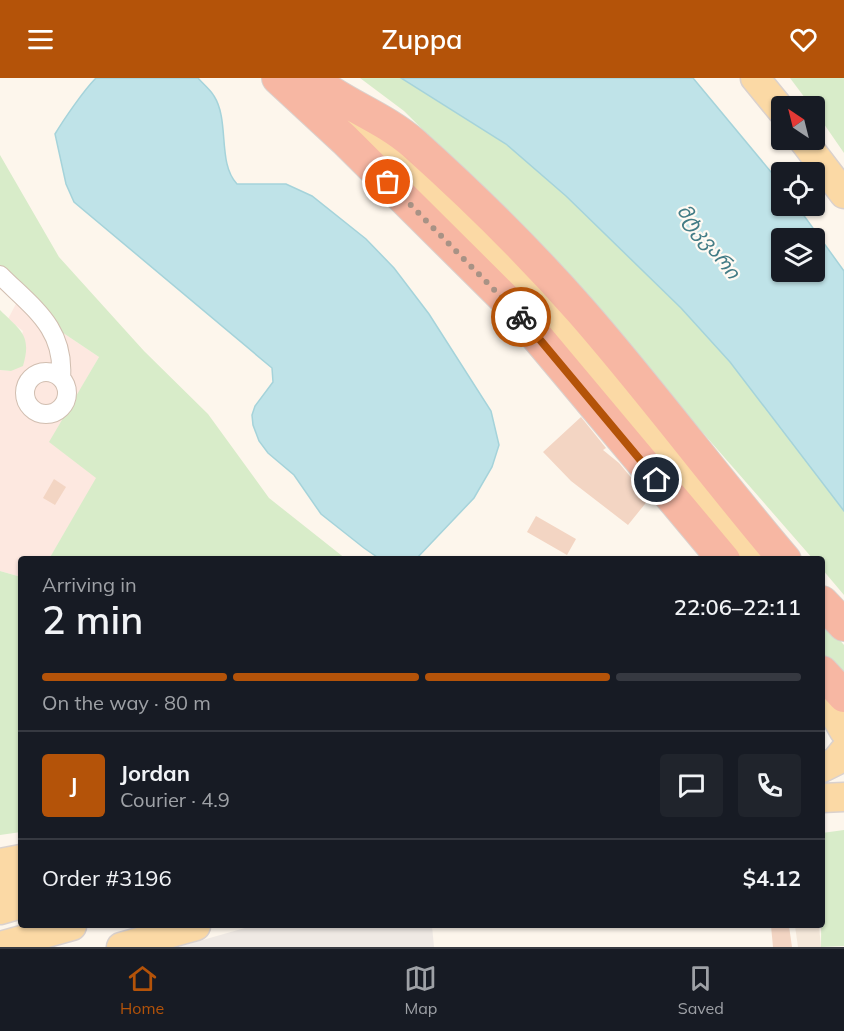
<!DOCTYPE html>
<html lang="en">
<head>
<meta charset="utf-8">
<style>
  body { margin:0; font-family:Mulish,"Noto Sans Georgian",sans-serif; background:#20242c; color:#f1f3f6; height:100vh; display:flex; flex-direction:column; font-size:22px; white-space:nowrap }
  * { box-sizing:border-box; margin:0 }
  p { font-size:20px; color:#9ea1a6 }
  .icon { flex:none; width:33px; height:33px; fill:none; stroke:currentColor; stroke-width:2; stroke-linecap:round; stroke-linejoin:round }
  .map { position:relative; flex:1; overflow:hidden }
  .sheet { position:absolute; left:18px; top:478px; width:807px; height:372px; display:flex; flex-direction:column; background:#171b24; border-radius:6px; box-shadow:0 2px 4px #0004 }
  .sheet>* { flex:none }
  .needle { width:39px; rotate:325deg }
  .tools { position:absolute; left:771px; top:18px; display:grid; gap:12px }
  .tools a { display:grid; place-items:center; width:54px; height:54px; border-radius:6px; background:#171b24; box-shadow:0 2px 4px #0004; font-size:30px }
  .pin { position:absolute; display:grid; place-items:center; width:51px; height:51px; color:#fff; margin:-26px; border:3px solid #fff; border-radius:50%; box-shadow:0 2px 6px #0007 }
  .courier { position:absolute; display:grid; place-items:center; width:60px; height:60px; margin:-30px; border:4px solid #b45309; border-radius:50%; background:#fff; color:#222; box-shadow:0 2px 8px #0007 }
  .overview em { font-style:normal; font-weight:600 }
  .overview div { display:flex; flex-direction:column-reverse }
  .overview { display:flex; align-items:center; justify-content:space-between; height:102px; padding:0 24px }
  h1 { font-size:39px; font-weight:600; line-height:45px }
  .bar { display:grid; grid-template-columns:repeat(4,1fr); gap:9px 6px; align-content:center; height:72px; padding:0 24px }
  .bar i { height:8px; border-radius:4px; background:#363941 }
  .bar .current { background:#b45309 }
  .bar p { grid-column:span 4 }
  .line { display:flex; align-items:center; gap:15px; padding:0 24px; border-top:2px solid #363941 }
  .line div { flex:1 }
  .round { display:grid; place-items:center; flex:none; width:63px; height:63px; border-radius:6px; background:#20242c }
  header { display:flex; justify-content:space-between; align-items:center; height:78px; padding:0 24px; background:#b45309; color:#fff; font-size:27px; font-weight:600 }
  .tab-bar { display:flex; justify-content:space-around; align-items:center; height:84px; border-top:2px solid #363941; background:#171b24; font-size:16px; color:#9ea1a6 }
  .tab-bar a { display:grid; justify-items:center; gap:3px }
  .tab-bar .current { color:#b45309 }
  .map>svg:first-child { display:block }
  .residential { fill:#f5e8da }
  .commercial { fill:#fde8e0 }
  .industrial { fill:#efe9e4 }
  .green { fill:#d8ecc9 }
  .water { fill:#bfe3e8; stroke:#a5d3da; stroke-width:1.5; fill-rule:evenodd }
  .building { fill:#f3d5c3 }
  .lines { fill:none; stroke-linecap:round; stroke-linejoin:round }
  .street-casing { stroke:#d1beb0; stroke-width:20 }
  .primary-casing { stroke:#dad1cd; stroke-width:31 }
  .highway-casing { stroke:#dad1cd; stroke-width:34 }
  .street { stroke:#fff; stroke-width:18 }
  .primary { stroke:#fbd9a5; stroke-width:28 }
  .highway { stroke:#f7b7a3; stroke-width:32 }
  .done { stroke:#a89285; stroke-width:6; stroke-dasharray:0 10.8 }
  .route { stroke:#b45309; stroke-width:8 }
  .labels { text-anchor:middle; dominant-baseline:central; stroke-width:4.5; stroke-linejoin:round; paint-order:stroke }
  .water-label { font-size:20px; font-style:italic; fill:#437c86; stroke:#fffaf3 }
</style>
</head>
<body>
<header><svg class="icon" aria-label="menu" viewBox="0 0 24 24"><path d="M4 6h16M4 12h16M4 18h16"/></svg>Zuppa<svg class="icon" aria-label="heart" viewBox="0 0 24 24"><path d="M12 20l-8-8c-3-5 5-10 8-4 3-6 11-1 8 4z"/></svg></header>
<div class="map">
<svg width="844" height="869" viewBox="0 0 844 869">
  <rect width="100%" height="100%" fill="#fdf6ec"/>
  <path class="residential" d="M 795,848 L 819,848 L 821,869 L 798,869 Z"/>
  <path class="commercial" d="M 17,224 L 99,279 L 50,364 L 97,400 L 49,481 L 21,482 L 21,499 L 0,493 L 0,292 L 11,293 L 23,253 L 8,241 Z"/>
  <path class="industrial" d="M 252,848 L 432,848 L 434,869 L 178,869 Z"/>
  <path class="green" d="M 360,0 L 401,0 L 506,66 L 566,118 L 681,230 L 730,284 L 844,433 L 844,517 L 822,491 L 822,482 L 813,481 L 538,166 L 404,33 Z
    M 790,0 L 844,0 L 844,75 L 815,33 L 814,28 L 811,28 Z
    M 0,77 L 59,179 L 144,273 L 208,336 L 269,420 L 346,481 L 49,481 L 96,400 L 49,364 L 99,279 L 17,224 L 0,191 Z
    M 0,232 C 21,253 32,257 23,288 L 11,293 L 0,292 Z
    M 0,493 L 21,499 L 21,754 L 0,757 Z
    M 822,542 L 844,567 L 844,597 L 822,576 Z
    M 844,752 L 844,868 L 821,869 L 822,755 Z"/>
  <path class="water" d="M 96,0 L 198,0 C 203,6 210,11 214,18 C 230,43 217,85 237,106 L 286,106 L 312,118 L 366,161 L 394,190 L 429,236 L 491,333 L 499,367 L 492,389 L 474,420 L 416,481 L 380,481 L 364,470 L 321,436 L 294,397 L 268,375 L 259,363 L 253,347 L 252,337 L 255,328 L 273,304 L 272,290 L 74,124 L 66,106 L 55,56 C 64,41 84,12 96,0 Z
    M 401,0 L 693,0 L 781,106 L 782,128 L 797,128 L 844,193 L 844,433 L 730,284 L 681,230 L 566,118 L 506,66 ZM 782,160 L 814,160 L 814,194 L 782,194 Z"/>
  <path class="building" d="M 581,339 L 606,370 L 603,372 L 619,385 L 649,421 L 628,447 L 571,403 L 543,374 Z
    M 54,401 L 66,409 L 55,427 L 43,420 Z
    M 536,438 L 576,461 L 567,477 L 527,454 Z
    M 771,848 L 789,848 L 792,869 L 773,869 Z"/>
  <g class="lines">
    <g class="street-casing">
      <path id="street" d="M 0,197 C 33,230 65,250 61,300
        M25 315a21 21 0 1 1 42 0a21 21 0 1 1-42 0Z"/>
    </g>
    <g class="primary-casing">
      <path id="primary" d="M 755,0 L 782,33
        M 342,28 L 476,158 L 556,242 L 596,285 L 739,459 L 753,482
        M 803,62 L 844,116
        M 822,626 L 833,634 L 844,653
        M 822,690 L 836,683 L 844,673
        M 822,720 L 844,719
        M 0,785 L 21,781
        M 0,808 L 21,806
        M 0,832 L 21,826
        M 0,868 L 72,848
        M 121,869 L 196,848"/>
    </g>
    <g class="highway-casing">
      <path id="highway" d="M 278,0 L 345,62 L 507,223 L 724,482
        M 311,0 C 342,26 382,38 414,66 C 472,118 528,173 580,232 C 651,313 715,400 785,482
        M 822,524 L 844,547
        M 822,594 L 844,618"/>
    </g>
    <use href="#street" class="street"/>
    <use href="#primary" class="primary"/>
    <use href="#highway" class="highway"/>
  </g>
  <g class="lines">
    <path class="done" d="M 388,104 L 521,239"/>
    <path class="route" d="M 521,239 L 657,402"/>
  </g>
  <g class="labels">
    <g class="water-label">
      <text transform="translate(709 163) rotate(52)">მტკვარი</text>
    </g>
  </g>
</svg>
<div class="tools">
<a><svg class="needle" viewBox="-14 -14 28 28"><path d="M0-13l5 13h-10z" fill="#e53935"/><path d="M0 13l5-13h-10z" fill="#9ea1a6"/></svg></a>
<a><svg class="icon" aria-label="locate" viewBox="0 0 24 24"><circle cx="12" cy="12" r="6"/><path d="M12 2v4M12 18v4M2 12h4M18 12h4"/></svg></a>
<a><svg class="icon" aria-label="layers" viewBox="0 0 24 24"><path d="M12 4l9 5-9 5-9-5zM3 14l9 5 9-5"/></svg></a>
</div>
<div class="pin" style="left:388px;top:104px;background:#ea580c"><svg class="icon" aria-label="bag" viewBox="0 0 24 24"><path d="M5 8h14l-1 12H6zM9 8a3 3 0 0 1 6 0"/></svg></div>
<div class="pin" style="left:657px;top:402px;background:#1f2937"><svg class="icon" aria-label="home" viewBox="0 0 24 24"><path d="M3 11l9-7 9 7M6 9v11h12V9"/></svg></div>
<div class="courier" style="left:521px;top:239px"><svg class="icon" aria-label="bike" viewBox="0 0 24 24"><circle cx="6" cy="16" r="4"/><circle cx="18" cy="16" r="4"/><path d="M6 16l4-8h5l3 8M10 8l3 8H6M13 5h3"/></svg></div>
<section class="sheet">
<div class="overview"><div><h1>2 min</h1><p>Arriving in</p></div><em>22:06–22:11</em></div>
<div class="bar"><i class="current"></i><i class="current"></i><i class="current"></i><i></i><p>On the way · 80 m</p></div>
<div class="line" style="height:108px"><b class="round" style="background:#b45309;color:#fff">J</b><div><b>Jordan</b><p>Courier · 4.9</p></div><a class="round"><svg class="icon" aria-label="chat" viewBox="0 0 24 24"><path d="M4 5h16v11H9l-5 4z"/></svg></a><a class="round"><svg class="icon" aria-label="phone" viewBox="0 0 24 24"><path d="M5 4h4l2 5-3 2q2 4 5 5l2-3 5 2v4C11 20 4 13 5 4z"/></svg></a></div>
<div class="line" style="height:78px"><div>Order #3196</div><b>$4.12</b></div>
</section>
</div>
<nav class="tab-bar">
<a class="current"><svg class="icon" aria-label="home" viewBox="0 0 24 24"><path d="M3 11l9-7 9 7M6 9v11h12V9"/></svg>Home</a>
<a><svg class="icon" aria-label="map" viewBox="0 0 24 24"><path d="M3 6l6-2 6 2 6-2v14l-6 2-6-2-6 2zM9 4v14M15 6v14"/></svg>Map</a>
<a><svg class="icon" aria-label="saved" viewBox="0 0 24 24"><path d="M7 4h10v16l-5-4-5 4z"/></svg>Saved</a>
</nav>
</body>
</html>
